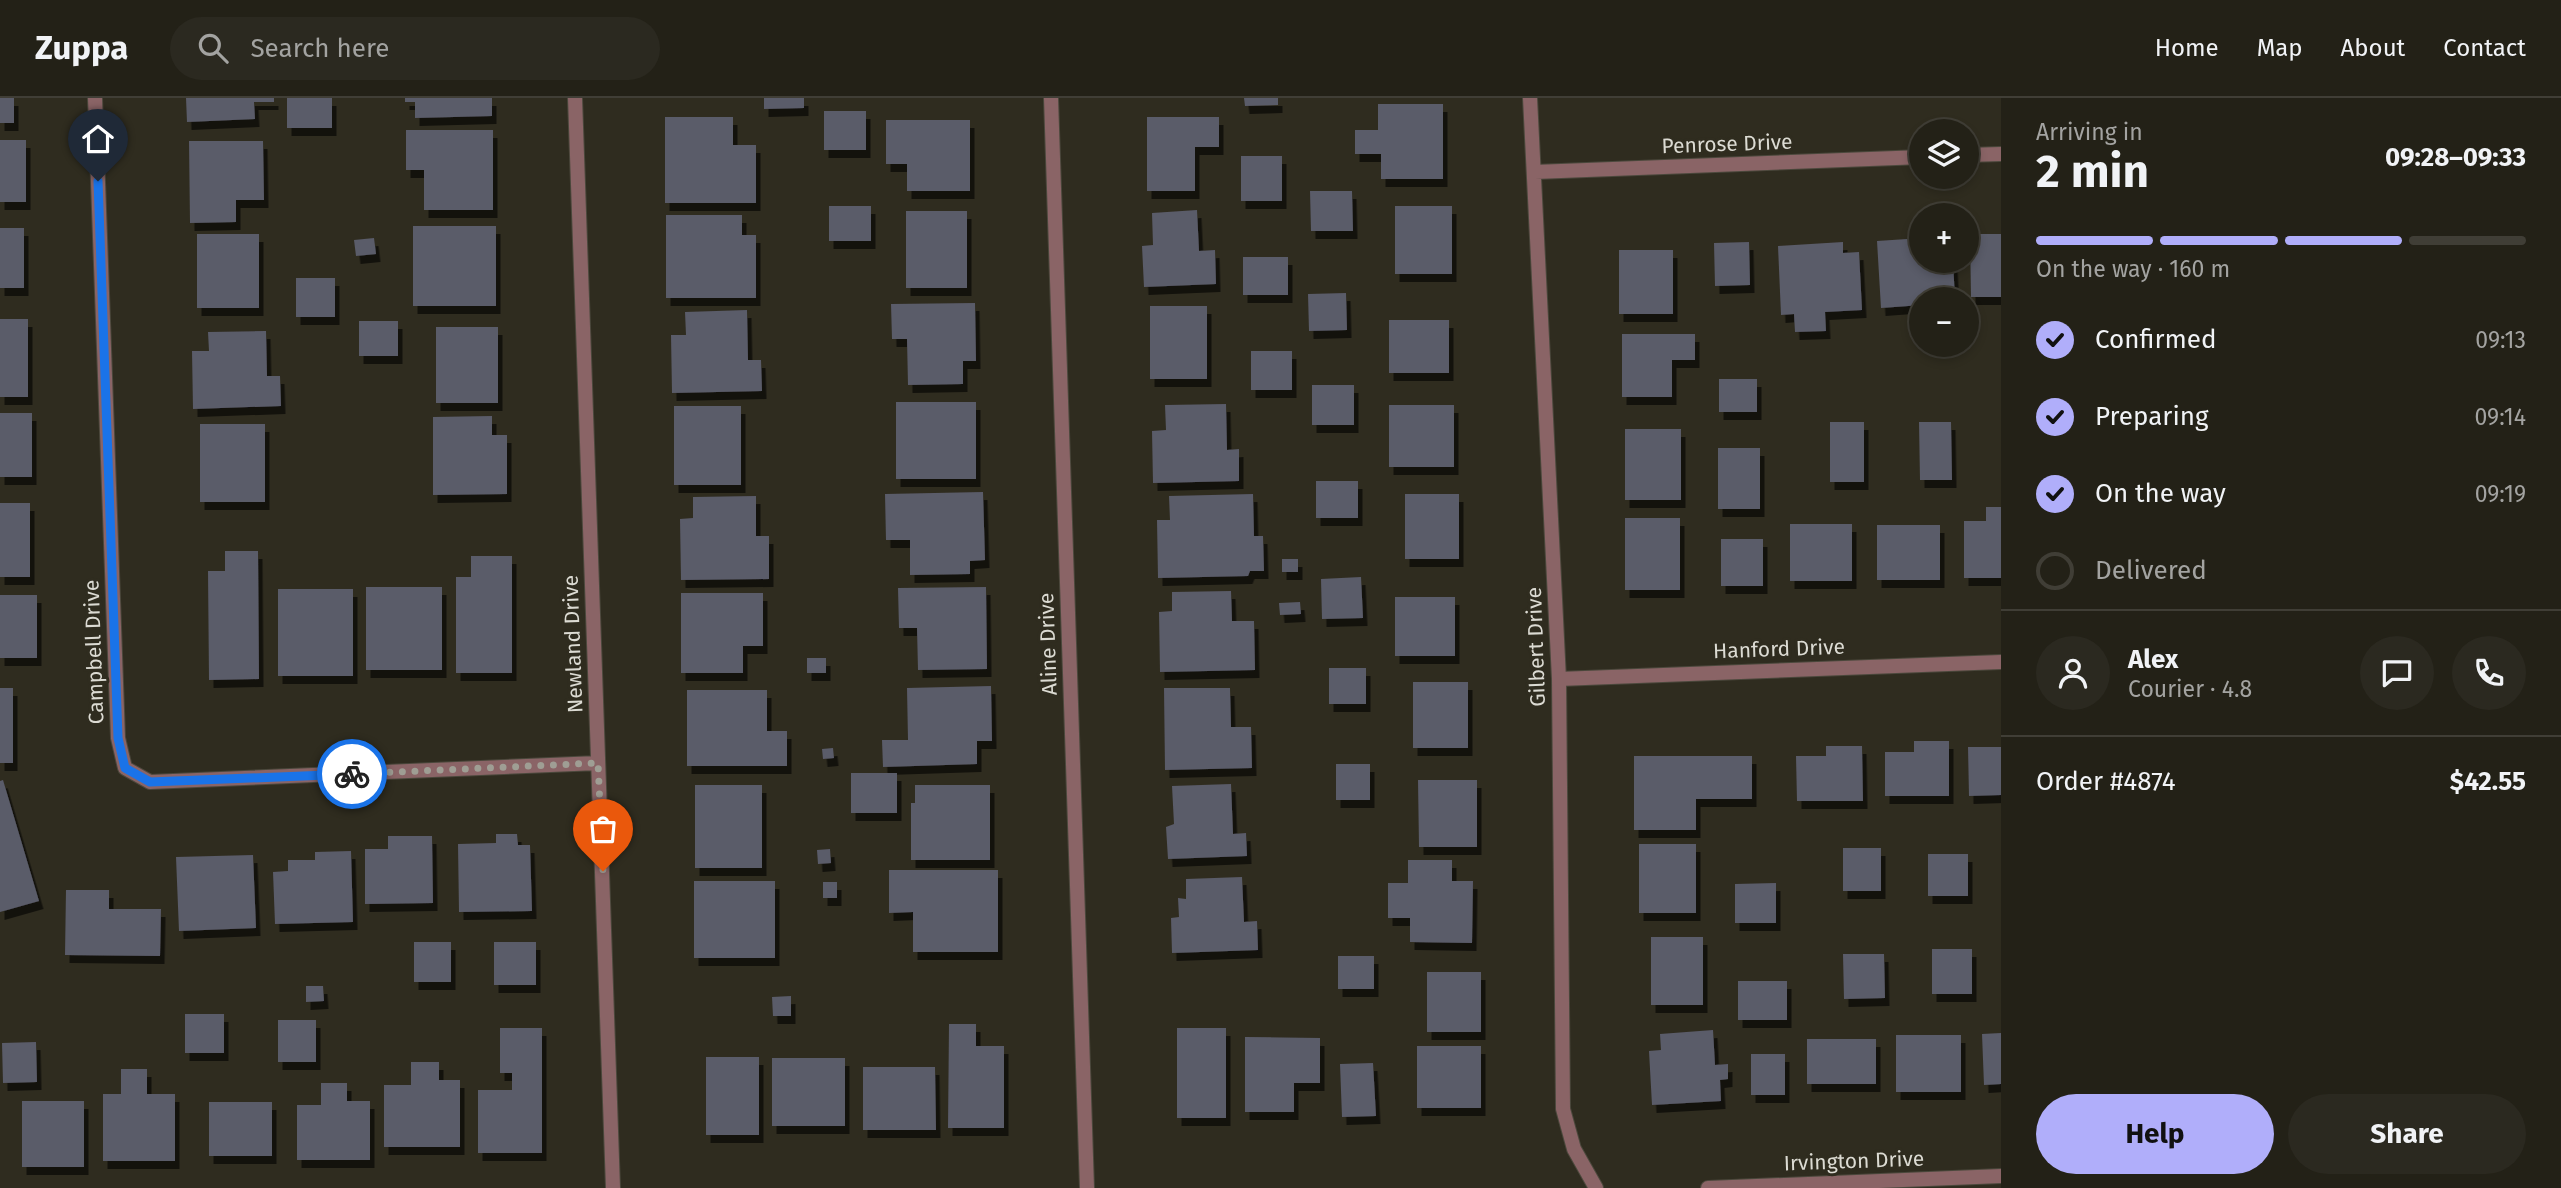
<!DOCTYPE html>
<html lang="en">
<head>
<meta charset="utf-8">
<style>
  body { margin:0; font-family:"Fira Sans",sans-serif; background:#2b2920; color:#f1f3f6; height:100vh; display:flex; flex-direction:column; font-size:26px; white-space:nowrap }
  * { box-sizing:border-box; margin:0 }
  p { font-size:23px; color:#a3a3a1 }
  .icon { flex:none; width:38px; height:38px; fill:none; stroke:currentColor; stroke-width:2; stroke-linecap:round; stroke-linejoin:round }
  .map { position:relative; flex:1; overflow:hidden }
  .sheet { display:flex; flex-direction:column; background:#232117; width:560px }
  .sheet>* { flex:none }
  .tools { position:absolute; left:1909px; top:21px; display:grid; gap:14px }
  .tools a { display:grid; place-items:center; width:70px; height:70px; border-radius:50%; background:#232117; box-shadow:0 4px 10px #0003,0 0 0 2px #403e36; font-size:35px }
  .pin { position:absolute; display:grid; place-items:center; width:60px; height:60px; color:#fff; margin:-72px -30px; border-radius:50% 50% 50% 0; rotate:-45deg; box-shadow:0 0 7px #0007 }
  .pin .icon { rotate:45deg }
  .courier { position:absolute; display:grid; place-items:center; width:70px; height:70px; margin:-35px; border:5px solid #1a73e8; border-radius:50%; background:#fff; color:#222; box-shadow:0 2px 9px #0007 }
  .headline em { font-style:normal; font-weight:700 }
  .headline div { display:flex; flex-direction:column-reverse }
  .headline { display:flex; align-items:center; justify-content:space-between; height:119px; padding:0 35px }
  h1 { font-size:46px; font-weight:700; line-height:52px }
  .bar { display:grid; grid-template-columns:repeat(4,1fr); gap:10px 7px; align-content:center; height:84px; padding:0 35px }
  .bar i { height:9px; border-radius:5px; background:#403e36 }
  .bar .active { background:#b0aefa }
  .bar p { grid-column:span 4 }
  .line { display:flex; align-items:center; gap:18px; padding:0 35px; border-top:2px solid #403e36 }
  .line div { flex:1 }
  .round { display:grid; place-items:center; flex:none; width:74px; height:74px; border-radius:37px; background:#2b2920 }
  ol { padding:0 35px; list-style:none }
  li { display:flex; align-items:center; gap:21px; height:77px }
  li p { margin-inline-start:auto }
  li .icon { padding:7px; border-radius:50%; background:#b0aefa; color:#111; stroke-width:4 }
  li:last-child { color:#a3a3a1 }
  li i { width:38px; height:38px; border:4px solid #403e36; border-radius:50% }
  .button { display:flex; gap:14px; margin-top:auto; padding:14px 35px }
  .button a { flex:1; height:80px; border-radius:42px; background:#b0aefa; color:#111; font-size:28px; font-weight:700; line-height:80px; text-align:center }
  .button a+a { background:#2b2920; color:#f1f3f6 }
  header { display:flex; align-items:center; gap:42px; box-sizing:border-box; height:98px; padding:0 35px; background:#232117; border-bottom:2px solid #403e36 }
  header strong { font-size:33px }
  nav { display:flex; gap:38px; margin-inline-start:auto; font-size:24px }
  .search { width:490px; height:63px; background:#2b2920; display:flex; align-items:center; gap:18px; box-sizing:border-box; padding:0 24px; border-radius:38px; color:#a3a3a1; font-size:26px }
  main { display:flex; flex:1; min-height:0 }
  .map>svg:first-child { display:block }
  .building { fill:#5a5b69; filter:url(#shadow) }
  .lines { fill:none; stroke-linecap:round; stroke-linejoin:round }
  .minor-casing { stroke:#4b483c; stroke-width:16 }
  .minor { stroke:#8a6466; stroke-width:14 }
  .done { stroke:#9f9e94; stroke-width:7; stroke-dasharray:0 12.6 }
  .route { stroke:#1a73e8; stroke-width:9 }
  .labels { text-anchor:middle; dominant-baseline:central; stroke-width:6; stroke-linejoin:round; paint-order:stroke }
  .street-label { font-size:21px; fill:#dcdbd3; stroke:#2f2c1f }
</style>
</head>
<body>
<header>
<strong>Zuppa</strong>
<div class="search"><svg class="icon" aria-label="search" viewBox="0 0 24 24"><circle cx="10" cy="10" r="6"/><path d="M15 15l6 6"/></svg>Search here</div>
<nav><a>Home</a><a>Map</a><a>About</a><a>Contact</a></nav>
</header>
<main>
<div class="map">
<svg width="2001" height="1090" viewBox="0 0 2001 1090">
  <defs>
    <filter id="shadow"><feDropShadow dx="4.5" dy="8" stdDeviation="0" flood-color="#0009"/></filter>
  </defs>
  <rect width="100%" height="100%" fill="#2f2c1f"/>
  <path class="building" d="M 0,0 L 14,0 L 14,25 L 0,25 Z
    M 186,0 L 274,0 L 274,4 L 254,4 L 255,21 L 187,24 Z
    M 287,0 L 332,0 L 332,30 L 287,30 Z
    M 405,0 L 492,0 L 492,18 L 415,20 L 415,4 L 405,4 Z
    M 764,0 L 804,0 L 804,10 L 764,11 Z
    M 1244,0 L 1278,0 L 1278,7 L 1245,8 Z
    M 1378,6 L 1443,6 L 1443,81 L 1381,81 L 1381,56 L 1355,56 L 1355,32 L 1378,32 Z
    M 824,13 L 866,13 L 866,52 L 824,52 Z
    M 665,19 L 733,19 L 733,47 L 756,47 L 756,105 L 665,105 Z
    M 1147,19 L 1219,19 L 1219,49 L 1195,49 L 1195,93 L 1147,93 Z
    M 886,22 L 970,22 L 970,93 L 907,93 L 907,66 L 886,66 Z
    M 406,32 L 493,32 L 493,112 L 424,112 L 424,72 L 406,72 Z
    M 0,42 L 26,42 L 26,104 L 0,104 Z
    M 189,43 L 263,43 L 264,102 L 236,102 L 236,124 L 190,125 Z
    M 1241,58 L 1282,58 L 1282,103 L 1241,103 Z
    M 1310,93 L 1352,93 L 1353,133 L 1311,133 Z
    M 829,108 L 871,108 L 871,143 L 829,143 Z
    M 1395,108 L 1452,108 L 1452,176 L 1395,176 Z
    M 1197,112 L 1199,153 L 1215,152 L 1216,186 L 1144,189 L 1142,148 L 1153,147 L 1152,115 Z
    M 906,113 L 967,113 L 967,190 L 906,190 Z
    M 666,117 L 742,117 L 742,137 L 756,137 L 756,200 L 666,200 Z
    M 413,128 L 496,128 L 496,208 L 413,208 Z
    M 0,130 L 24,130 L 24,190 L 0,190 Z
    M 197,136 L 259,136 L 259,210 L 197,210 Z
    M 1970,136 L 2001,136 L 2001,199 L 1971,199 Z
    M 374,140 L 376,156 L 356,158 L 354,142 Z
    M 1922,140 L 1922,163 L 1953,163 L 1955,201 L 1922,201 L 1922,207 L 1881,210 L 1877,143 Z
    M 1749,144 L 1750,187 L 1715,188 L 1714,145 Z
    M 1843,144 L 1843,155 L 1859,154 L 1862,212 L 1825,214 L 1826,233 L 1795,234 L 1794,216 L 1781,217 L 1778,148 Z
    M 1619,152 L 1673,152 L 1673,216 L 1619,216 Z
    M 1243,159 L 1288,159 L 1288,197 L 1243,197 Z
    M 296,180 L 335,180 L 335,219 L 296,219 Z
    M 1346,195 L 1347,232 L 1309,233 L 1308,196 Z
    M 975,205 L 976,263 L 963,263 L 963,286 L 908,287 L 907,241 L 892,241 L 891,206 Z
    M 1150,208 L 1207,208 L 1207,281 L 1150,281 Z
    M 747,212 L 748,262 L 761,262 L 762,293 L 672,295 L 671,237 L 686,237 L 685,214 Z
    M 0,221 L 28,221 L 28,299 L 0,299 Z
    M 1389,222 L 1449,222 L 1449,275 L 1389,275 Z
    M 359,223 L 398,223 L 398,258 L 359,258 Z
    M 436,229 L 498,229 L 498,305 L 436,305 Z
    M 266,233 L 267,278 L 280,278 L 281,308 L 193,311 L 192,253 L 209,253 L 208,234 Z
    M 1622,236 L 1695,236 L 1695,262 L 1672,262 L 1672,299 L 1622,299 Z
    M 1251,253 L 1292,253 L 1292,292 L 1251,292 Z
    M 1719,281 L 1757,281 L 1757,314 L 1719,314 Z
    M 1312,287 L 1354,287 L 1354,327 L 1312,327 Z
    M 896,304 L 976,304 L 976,381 L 896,381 Z
    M 1226,306 L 1227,352 L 1239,351 L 1239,383 L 1153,385 L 1152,333 L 1166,332 L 1165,307 Z
    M 1389,307 L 1454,307 L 1454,369 L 1389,369 Z
    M 674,308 L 741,308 L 741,387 L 674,387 Z
    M 0,315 L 32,315 L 32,379 L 0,379 Z
    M 492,318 L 492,337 L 507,337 L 507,396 L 433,397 L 433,319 Z
    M 1830,324 L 1864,324 L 1864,384 L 1830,384 Z
    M 1919,324 L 1951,324 L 1952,382 L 1920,382 Z
    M 200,326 L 265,326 L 265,404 L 200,404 Z
    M 1625,331 L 1681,331 L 1681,402 L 1625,402 Z
    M 1718,350 L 1760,350 L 1760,411 L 1718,411 Z
    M 1316,383 L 1358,383 L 1358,420 L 1316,420 Z
    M 983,394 L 985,462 L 970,463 L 970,476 L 910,477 L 910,442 L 886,442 L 885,396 Z
    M 1253,396 L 1254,438 L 1263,438 L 1264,473 L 1250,473 L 1248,478 L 1158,480 L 1157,422 L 1170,422 L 1169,398 Z
    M 1405,396 L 1459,396 L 1459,461 L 1405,461 Z
    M 756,398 L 756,438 L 769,438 L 769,481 L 681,482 L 680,421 L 693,420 L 693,399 Z
    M 0,405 L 30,405 L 30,479 L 0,479 Z
    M 1986,409 L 2001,409 L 2001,480 L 1964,480 L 1964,423 L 1986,423 Z
    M 1625,420 L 1680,420 L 1680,492 L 1625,492 Z
    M 1790,426 L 1852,426 L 1852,483 L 1790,483 Z
    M 1877,427 L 1940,427 L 1940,482 L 1877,482 Z
    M 1721,441 L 1763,441 L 1763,488 L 1721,488 Z
    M 225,453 L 258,453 L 259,581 L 209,582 L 208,473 L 225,473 Z
    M 471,458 L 512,458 L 512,575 L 456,575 L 456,479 L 471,479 Z
    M 1282,461 L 1298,461 L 1298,474 L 1282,474 Z
    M 1361,479 L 1363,520 L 1322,521 L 1321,481 Z
    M 366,489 L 442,489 L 442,572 L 366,572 Z
    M 986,489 L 987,571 L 918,572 L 917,530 L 899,530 L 898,490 Z
    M 278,491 L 353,491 L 353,578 L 278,578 Z
    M 1231,493 L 1232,523 L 1254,523 L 1255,572 L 1160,574 L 1159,514 L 1172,513 L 1172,494 Z
    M 681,495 L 763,495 L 763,548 L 743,548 L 743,575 L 681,575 Z
    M 0,497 L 37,497 L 37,560 L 0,560 Z
    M 1395,499 L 1455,499 L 1455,558 L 1395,558 Z
    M 1300,504 L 1301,516 L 1280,517 L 1279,505 Z
    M 807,560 L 826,560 L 826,575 L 807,575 Z
    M 1329,570 L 1366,570 L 1366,606 L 1329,606 Z
    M 1413,584 L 1468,584 L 1468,650 L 1413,650 Z
    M 991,588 L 992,643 L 977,643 L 977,666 L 883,669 L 882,642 L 908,642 L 907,590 Z
    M 0,590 L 13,590 L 13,665 L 0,665 Z
    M 1164,590 L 1230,590 L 1231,629 L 1251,629 L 1252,670 L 1165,672 Z
    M 687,592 L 767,592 L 767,633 L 787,633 L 787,668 L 687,668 Z
    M 1914,643 L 1949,643 L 1949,698 L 1885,698 L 1885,654 L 1914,654 Z
    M 1826,648 L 1862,648 L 1863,703 L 1797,703 L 1796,658 L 1826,658 Z
    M 1968,649 L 2001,649 L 2001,697 L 1969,698 Z
    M 833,650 L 834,660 L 823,661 L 822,651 Z
    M 1634,658 L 1752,658 L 1752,701 L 1696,701 L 1696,732 L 1634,732 Z
    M 1336,666 L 1370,666 L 1370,702 L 1336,702 Z
    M 851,675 L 897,675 L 897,715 L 851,715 Z
    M 3,682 L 39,803 L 0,814 L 0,683 Z
    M 1418,682 L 1477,682 L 1477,749 L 1419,749 Z
    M 1231,686 L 1233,736 L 1246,735 L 1247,758 L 1168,761 L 1166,729 L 1174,726 L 1172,688 Z
    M 695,687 L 762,687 L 762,770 L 695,770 Z
    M 915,687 L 990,687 L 990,762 L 911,762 L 911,705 L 915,705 Z
    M 496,736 L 517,736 L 518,747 L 530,747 L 532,813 L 459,814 L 458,746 L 496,745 Z
    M 388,738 L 432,738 L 433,805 L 365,806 L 365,751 L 388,751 Z
    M 1639,746 L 1696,746 L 1696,815 L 1639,815 Z
    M 1843,750 L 1881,750 L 1881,793 L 1843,793 Z
    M 830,751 L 831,765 L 818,766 L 817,752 Z
    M 351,753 L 353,824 L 275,826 L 273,774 L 288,773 L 288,762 L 315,762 L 315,754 Z
    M 1928,756 L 1968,756 L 1968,798 L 1928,798 Z
    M 253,757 L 256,830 L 179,833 L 176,759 Z
    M 1408,762 L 1452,762 L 1452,783 L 1473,783 L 1472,845 L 1410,844 L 1410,820 L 1388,820 L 1388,785 L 1408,785 Z
    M 889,772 L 998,772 L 998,854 L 913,854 L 913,814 L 889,815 Z
    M 1242,779 L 1244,824 L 1257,823 L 1258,852 L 1172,855 L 1171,820 L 1179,819 L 1178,800 L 1186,801 L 1186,781 Z
    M 694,783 L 775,783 L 775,860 L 694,860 Z
    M 823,784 L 837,784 L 837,800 L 823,800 Z
    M 1776,785 L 1776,825 L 1735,825 L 1735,786 Z
    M 66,792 L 109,792 L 109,811 L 161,811 L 160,858 L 65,857 Z
    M 1651,839 L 1703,839 L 1703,907 L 1651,907 Z
    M 414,844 L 451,844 L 451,884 L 414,884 Z
    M 494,844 L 536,844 L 536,887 L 494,887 Z
    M 1932,851 L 1972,851 L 1972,896 L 1932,896 Z
    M 1843,856 L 1884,856 L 1885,900 L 1844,901 Z
    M 1338,858 L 1374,858 L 1374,891 L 1338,891 Z
    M 1427,874 L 1481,874 L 1481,934 L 1427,934 Z
    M 1738,883 L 1787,883 L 1787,922 L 1738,922 Z
    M 306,888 L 323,888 L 324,903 L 306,904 Z
    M 791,898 L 791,918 L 773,918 L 772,899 Z
    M 185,916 L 224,916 L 224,955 L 185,955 Z
    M 278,922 L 316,922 L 316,964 L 278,964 Z
    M 949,926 L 976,926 L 976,948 L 1004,948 L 1004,1030 L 948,1030 Z
    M 500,930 L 542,930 L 542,1055 L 478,1055 L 478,992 L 512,992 L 512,975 L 500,975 Z
    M 1177,930 L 1226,930 L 1226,1020 L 1177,1020 Z
    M 1713,932 L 1715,967 L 1728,966 L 1728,981 L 1720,982 L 1721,1003 L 1652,1007 L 1649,953 L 1661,952 L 1660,936 Z
    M 2001,935 L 2001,986 L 1984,987 L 1982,936 Z
    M 1896,937 L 1961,937 L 1961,994 L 1896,994 Z
    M 1245,939 L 1320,940 L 1320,985 L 1294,985 L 1294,1014 L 1245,1014 Z
    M 1807,941 L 1876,941 L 1876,986 L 1807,986 Z
    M 36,944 L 37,984 L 3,985 L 2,945 Z
    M 1417,948 L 1481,948 L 1481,1010 L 1417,1010 Z
    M 1751,956 L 1785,956 L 1785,997 L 1751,997 Z
    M 706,959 L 759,959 L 759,1037 L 706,1037 Z
    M 772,960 L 845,960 L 845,1028 L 772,1028 Z
    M 411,964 L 439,964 L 439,982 L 460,982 L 460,1049 L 384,1049 L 384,987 L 411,987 Z
    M 1373,965 L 1376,1018 L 1342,1019 L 1340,966 Z
    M 863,969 L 935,969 L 936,1032 L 863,1032 Z
    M 121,971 L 147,971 L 147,996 L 175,996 L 175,1063 L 103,1063 L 103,996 L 121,996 Z
    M 321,985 L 347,985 L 347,1003 L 370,1003 L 370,1062 L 297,1062 L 297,1007 L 321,1007 Z
    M 22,1003 L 84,1003 L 84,1069 L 22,1069 Z
    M 209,1004 L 272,1004 L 272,1058 L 209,1058 Z"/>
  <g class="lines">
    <g class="minor-casing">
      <path id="minor" d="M 95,0 L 118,640 L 125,670 L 150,684 L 598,665
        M 575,0 L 613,1090
        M 1051,0 L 1087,1090
        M 1530,0 L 1559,581 L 1563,1011 L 1574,1051 L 1596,1090
        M 1967,57 L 2001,56
        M 1535,74 L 1922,59
        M 1559,581 L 2001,564
        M 1708,1090 L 2001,1078"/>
    </g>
    <use href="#minor" class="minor"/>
  </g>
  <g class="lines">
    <path class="done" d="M 352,676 L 598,665 L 603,773"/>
    <path class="route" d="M 98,83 L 118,640 L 125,670 L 150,684 L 352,676"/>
  </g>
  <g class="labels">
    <g class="street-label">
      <text transform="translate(1727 46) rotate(-2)">Penrose Drive</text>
      <text transform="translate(573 546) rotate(-92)">Newland Drive</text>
      <text transform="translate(1048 546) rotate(-92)">Aline Drive</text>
      <text transform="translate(1536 549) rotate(-92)">Gilbert Drive</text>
      <text transform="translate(1779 551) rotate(-2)">Hanford Drive</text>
      <text transform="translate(94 554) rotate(-92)">Campbell Drive</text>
      <text transform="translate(1854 1063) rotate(-2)">Irvington Drive</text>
    </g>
  </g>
</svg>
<div class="tools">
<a><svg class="icon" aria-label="layers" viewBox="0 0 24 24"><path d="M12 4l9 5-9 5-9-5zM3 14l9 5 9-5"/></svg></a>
<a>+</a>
<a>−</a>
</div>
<div class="pin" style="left:603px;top:773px;background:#ea580c"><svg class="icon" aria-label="bag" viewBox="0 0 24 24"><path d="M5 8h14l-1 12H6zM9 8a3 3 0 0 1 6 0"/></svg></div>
<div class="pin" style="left:98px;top:83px;background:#1f2937"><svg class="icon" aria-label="home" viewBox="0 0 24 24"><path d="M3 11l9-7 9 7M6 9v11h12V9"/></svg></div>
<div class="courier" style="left:352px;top:676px"><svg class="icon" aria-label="bike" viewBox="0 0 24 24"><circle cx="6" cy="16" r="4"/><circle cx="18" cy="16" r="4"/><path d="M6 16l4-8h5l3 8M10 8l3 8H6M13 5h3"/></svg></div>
</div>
<section class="sheet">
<div class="headline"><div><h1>2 min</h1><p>Arriving in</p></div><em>09:28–09:33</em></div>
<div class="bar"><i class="active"></i><i class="active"></i><i class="active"></i><i></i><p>On the way · 160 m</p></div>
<ol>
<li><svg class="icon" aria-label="check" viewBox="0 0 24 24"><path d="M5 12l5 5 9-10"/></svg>Confirmed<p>09:13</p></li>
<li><svg class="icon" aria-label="check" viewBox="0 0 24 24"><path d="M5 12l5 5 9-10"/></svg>Preparing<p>09:14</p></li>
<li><svg class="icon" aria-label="check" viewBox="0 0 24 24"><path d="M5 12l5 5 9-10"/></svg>On the way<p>09:19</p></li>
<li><i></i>Delivered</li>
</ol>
<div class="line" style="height:126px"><a class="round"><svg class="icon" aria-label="person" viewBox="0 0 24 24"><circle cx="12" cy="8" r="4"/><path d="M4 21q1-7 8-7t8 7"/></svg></a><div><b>Alex</b><p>Courier · 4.8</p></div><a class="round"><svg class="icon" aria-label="chat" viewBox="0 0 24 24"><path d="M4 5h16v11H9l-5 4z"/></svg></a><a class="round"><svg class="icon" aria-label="phone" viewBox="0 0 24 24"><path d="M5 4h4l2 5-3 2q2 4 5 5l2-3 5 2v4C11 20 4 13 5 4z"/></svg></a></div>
<div class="line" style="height:91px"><div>Order #4874</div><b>$42.55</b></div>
<div class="button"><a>Help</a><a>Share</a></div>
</section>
</main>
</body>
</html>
